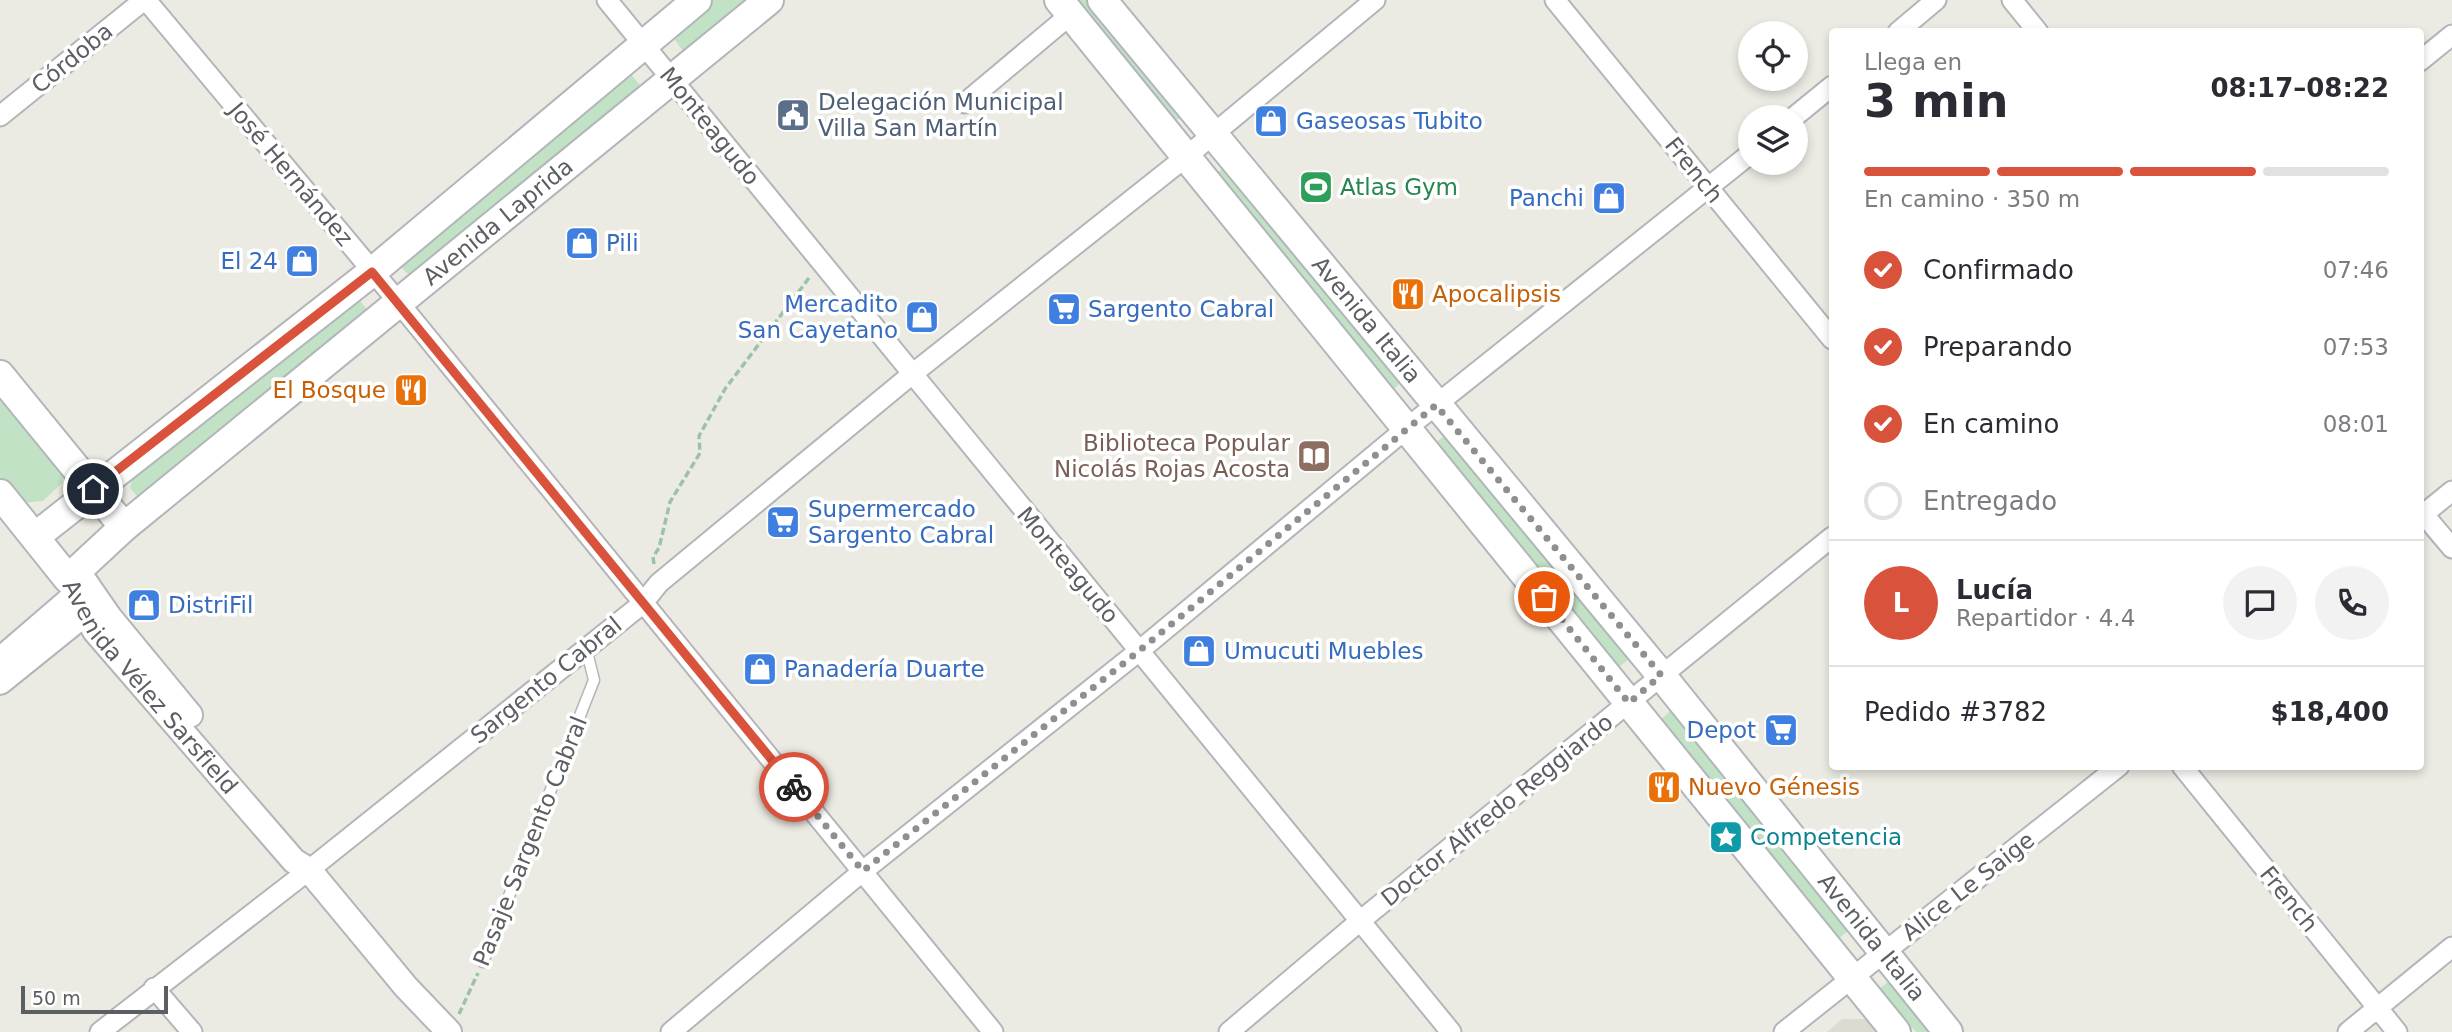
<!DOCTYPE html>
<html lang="es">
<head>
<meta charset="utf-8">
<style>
  body { margin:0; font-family:"DejaVu Sans",sans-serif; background:#f2f2f3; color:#2b2b33; height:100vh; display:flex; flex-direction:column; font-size:26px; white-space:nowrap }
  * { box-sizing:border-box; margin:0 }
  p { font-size:23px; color:#7c7c81 }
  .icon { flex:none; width:38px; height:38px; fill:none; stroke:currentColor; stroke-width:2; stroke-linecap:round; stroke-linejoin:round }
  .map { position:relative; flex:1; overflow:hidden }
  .details { position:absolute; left:1829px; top:28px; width:595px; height:742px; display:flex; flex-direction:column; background:#fff; border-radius:7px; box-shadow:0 4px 10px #0003 }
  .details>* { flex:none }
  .controls { position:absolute; left:1738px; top:21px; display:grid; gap:14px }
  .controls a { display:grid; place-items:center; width:70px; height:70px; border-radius:50%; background:#fff; box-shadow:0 4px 10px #0003; font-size:35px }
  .scale { position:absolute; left:21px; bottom:18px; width:147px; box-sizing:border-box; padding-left:7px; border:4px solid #5b5e62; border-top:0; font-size:19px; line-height:24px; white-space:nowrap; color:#5b5e62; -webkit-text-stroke:5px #fff; paint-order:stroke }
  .pin { position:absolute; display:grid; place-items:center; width:60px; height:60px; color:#fff; margin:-30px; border:4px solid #fff; border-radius:50%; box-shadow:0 2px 7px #0007 }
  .courier { position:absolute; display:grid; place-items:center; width:70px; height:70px; margin:-35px; border:5px solid #d9533c; border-radius:50%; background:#fff; color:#222; box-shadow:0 2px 9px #0007 }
  .overview em { font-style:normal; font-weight:700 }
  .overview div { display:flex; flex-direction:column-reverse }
  .overview { display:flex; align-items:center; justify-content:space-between; height:119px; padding:0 35px }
  h1 { font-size:46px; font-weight:700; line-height:52px }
  .bar { display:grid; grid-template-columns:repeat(4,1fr); gap:10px 7px; align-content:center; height:84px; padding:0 35px }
  .bar i { height:9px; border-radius:5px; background:#e1e1e2 }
  .bar .on { background:#d9533c }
  .bar p { grid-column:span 4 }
  .line { display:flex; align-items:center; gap:18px; padding:0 35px; border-top:2px solid #e1e1e2 }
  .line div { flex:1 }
  .round { display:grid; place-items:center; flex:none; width:74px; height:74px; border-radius:37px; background:#f2f2f3 }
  ol { padding:0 35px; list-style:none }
  li { display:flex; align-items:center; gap:21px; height:77px }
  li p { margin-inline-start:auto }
  li .icon { padding:7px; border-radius:50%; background:#d9533c; color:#fff; stroke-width:4 }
  li:last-child { color:#7c7c81 }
  li i { width:38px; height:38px; border:4px solid #e1e1e2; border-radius:50% }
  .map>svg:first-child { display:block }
  .education { fill:#dcdad1 }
  .green { fill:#c1e2c4 }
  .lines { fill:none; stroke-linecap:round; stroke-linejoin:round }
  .service-casing { stroke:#b3b5b9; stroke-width:13 }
  .minor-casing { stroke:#b3b5b9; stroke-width:23 }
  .tertiary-casing { stroke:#b3b5b9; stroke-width:28 }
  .secondary-casing { stroke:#b2b5b9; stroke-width:32 }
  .path { stroke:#9cc2a9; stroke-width:3.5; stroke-dasharray:7 3.5; stroke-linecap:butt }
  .service { stroke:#fff; stroke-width:10 }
  .minor { stroke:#fff; stroke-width:19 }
  .tertiary { stroke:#fff; stroke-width:24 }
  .secondary { stroke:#fff; stroke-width:28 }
  .done { stroke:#8e8f8f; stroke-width:7; stroke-dasharray:0 12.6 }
  .route { stroke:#d9533c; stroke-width:9 }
  .labels { text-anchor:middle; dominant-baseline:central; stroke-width:7; stroke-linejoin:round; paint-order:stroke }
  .street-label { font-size:23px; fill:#5b5e62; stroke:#fff }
  .service-label { font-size:23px; fill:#4e5e75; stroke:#fff; text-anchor:start }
  .shop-label { font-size:23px; fill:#366cbe; stroke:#fff; text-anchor:start }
  .leisure-label { font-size:23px; fill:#27864d; stroke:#fff; text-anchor:start }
  .food-label { font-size:23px; fill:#c56008; stroke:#fff; text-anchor:start }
  .education-label { font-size:23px; fill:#785e54; stroke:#fff; text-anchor:end }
  .culture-label { font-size:23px; fill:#0d838f; stroke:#fff; text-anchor:start }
</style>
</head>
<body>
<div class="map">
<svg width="2452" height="1032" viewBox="0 0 2452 1032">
  <rect width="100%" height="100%" fill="#ecebe3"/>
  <path class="education" d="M 1842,1019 L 1873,1019 L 1883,1032 L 1827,1032 Z"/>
  <path class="green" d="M 710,0 L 756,0 L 693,51 L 682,50 L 675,40 L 676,27 Z
    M 1072,0 L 1089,0 L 1182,113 L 1181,118 L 1171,122 Z
    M 630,73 L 640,85 L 636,95 L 418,273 L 409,275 L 400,266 Z
    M 1223,168 L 1402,382 L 1391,391 L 1212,177 Z
    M 351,297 L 357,297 L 368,311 L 146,496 L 137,496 L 130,488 L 132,479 Z
    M 0,388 L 63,464 L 62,483 L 43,501 L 21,503 L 0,477 Z
    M 1446,435 L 1629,659 L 1615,670 L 1432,445 Z
    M 1670,711 L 1849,930 L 1837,940 L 1658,722 Z
    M 1893,978 L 1937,1032 L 1916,1032 L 1880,988 Z"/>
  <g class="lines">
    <g class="service-casing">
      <path id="service" d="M 483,962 L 594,680 L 586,648"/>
    </g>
    <g class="minor-casing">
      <path id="minor" d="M 146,0 L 400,304 L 993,1032
        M 607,0 L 1451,1032
        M 1555,0 L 1832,339
        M 2012,0 L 2038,32
        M 1898,32 L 1936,0
        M 2420,61 L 2452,35
        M 965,103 L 1070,15
        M 0,116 L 144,0
        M 1794,117 L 1832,86
        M 2420,510 L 2452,548
        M 2420,517 L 2452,491
        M 2182,766 L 2397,1032
        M 154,988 L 192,1032
        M 100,1032 L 309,870 L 642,604 L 659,583 L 911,375 L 1187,156 L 1375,0
        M 671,1032 L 863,871 L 1139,651 L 1407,428 L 1750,154
        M 1229,1032 L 1360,921 L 1832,537
        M 1784,1032 L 2119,766
        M 2348,1032 L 2452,947"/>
    </g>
    <g class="tertiary-casing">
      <g id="tertiary">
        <path id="s1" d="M 68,579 L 95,631 L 294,861 L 309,870 L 406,987 L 449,1032"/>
        <path d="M 83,579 L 110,618 L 190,715"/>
        <path d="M 0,660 L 87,585"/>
        <path d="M 0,682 L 98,603"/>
      </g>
    </g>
    <g class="secondary-casing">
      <g id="secondary">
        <path d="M 1059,0 L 1896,1032"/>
        <path id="s2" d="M 1102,0 L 1661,675 L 1948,1032"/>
        <path d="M 0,375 L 124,527"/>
        <path id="s3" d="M 0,494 L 68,579 L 124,527 L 769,0"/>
        <path d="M 36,536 L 372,272 L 697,0"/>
      </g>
    </g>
    <path class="path" d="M 654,564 L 653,557 L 659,548 L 670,502 L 700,453 L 699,436 L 725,389 L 809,278
      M 459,1014 L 478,973"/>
    <use href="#service" class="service"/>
    <use href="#minor" class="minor"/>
    <use href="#tertiary" class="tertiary"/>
    <use href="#secondary" class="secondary"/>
  </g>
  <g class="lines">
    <path class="done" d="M 794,787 L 863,871 L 1139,651 L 1436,405 L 1661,675 L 1629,703 L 1544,597"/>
    <path class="route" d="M 93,489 L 372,272 L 794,787"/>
  </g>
  <defs>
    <g id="civic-square" transform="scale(1.75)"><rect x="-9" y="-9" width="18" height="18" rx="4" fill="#5c6f8a" stroke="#fff"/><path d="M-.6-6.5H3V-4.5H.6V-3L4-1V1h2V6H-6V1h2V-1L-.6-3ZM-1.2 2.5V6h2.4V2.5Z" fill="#fff"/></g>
    <g id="shop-square" transform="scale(1.75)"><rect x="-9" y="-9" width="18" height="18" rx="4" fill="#3f7fe0" stroke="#fff"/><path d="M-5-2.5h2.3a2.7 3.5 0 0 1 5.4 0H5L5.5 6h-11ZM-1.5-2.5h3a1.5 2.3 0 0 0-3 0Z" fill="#fff"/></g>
    <g id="stadium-square" transform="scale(1.75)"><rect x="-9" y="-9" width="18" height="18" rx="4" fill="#2e9e5b" stroke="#fff"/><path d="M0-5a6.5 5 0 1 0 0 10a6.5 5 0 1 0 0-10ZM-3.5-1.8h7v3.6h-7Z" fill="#fff"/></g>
    <g id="restaurant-square" transform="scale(1.75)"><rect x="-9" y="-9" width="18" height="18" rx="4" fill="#e8710a" stroke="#fff"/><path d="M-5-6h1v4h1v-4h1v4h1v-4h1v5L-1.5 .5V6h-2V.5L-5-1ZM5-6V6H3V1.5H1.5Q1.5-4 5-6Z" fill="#fff"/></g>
    <g id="supermarket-square" transform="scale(1.75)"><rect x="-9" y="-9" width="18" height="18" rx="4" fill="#3f7fe0" stroke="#fff"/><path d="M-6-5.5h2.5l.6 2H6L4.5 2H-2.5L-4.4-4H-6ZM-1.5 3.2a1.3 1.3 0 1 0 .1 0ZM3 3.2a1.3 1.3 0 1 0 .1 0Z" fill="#fff"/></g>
    <g id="library-square" transform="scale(1.75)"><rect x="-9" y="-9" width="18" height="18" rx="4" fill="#8d6e63" stroke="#fff"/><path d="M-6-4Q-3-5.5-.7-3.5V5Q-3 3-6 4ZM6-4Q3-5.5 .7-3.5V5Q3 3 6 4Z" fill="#fff"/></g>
    <g id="sight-square" transform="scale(1.75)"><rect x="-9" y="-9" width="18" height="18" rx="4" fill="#0f9aa8" stroke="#fff"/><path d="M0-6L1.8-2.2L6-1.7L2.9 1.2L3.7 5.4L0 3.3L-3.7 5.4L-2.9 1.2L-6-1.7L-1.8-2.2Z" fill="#fff"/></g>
  </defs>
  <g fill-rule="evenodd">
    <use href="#civic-square" x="793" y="115"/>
    <use href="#shop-square" x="1271" y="121"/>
    <use href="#stadium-square" x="1316" y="187"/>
    <use href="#shop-square" x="1609" y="198"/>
    <use href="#shop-square" x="582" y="243"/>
    <use href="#shop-square" x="302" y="261"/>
    <use href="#restaurant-square" x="1408" y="294"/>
    <use href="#supermarket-square" x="1064" y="309"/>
    <use href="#shop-square" x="922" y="317"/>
    <use href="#restaurant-square" x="411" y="390"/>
    <use href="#library-square" x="1314" y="456"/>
    <use href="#supermarket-square" x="783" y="522"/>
    <use href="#shop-square" x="144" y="605"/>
    <use href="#shop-square" x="1199" y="651"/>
    <use href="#shop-square" x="760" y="669"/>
    <use href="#supermarket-square" x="1781" y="730"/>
    <use href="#restaurant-square" x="1664" y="787"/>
    <use href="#sight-square" x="1726" y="837"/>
  </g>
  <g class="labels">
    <g class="street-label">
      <text transform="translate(72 58) rotate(-39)">Córdoba</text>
      <text transform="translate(710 126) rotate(51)">Monteagudo</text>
      <text transform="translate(1694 170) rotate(51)">French</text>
      <text transform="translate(291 174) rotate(50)">José Hernández</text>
      <text stroke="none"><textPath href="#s3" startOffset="668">Avenida Laprida</textPath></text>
      <text stroke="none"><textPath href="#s2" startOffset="415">Avenida Italia</textPath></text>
      <text transform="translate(1068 565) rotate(50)">Monteagudo</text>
      <text transform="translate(546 680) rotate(-39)">Sargento Cabral</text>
      <text stroke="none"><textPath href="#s1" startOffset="136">Avenida Vélez Sarsfield</textPath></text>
      <text transform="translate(1497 810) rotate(-39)">Doctor Alfredo Reggiardo</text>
      <text transform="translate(530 841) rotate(-68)">Pasaje Sargento Cabral</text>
      <text transform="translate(1968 886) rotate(-38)">Alice Le Saige</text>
      <text transform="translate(2289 899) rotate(51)">French</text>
      <text stroke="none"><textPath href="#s2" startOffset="1213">Avenida Italia</textPath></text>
    </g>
    <g class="service-label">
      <text x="818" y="102">Delegación Municipal<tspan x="818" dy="26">Villa San Martín</tspan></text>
    </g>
    <g class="shop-label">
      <text x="1296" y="121">Gaseosas Tubito</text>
      <text x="1584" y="198" text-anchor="end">Panchi</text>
      <text x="606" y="243">Pili</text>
      <text x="278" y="261" text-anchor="end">El 24</text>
      <text x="898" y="304" text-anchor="end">Mercadito<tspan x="898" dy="26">San Cayetano</tspan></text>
      <text x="1088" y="309">Sargento Cabral</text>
      <text x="808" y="509">Supermercado<tspan x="808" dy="26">Sargento Cabral</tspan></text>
      <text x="168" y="605">DistriFil</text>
      <text x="1224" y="651">Umucuti Muebles</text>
      <text x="784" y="669">Panadería Duarte</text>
      <text x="1756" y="730" text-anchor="end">Depot</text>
    </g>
    <g class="leisure-label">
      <text x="1340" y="187">Atlas Gym</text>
    </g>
    <g class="food-label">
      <text x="1432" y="294">Apocalipsis</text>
      <text x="386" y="390" text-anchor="end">El Bosque</text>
      <text x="1688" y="787">Nuevo Génesis</text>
    </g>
    <g class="education-label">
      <text x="1290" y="443">Biblioteca Popular<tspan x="1290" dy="26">Nicolás Rojas Acosta</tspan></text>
    </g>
    <g class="culture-label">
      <text x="1750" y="837">Competencia</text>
    </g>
  </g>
</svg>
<div class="controls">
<a><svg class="icon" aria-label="locate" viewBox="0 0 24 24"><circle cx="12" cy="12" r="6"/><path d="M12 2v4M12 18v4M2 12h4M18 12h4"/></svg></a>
<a><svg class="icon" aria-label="layers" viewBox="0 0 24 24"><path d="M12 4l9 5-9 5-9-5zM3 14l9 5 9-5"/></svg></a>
</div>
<div class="scale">50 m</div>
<div class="pin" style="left:1544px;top:597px;background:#ea580c"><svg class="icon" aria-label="bag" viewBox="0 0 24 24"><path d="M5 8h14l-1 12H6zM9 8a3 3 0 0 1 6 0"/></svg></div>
<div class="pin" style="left:93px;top:489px;background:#1f2937"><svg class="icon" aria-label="home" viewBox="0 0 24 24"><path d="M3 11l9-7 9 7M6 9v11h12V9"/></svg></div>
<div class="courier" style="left:794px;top:787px"><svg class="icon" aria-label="bike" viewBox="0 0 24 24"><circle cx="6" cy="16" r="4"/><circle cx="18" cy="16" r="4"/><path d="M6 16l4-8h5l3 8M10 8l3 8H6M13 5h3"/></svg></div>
<section class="details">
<div class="overview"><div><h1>3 min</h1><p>Llega en</p></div><em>08:17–08:22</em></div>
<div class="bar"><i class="on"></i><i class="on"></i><i class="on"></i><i></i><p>En camino · 350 m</p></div>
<ol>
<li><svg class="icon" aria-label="check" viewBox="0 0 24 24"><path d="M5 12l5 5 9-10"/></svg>Confirmado<p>07:46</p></li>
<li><svg class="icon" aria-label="check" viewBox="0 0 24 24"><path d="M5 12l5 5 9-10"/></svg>Preparando<p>07:53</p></li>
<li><svg class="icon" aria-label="check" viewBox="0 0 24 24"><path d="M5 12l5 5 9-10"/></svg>En camino<p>08:01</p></li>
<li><i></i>Entregado</li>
</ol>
<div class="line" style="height:126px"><b class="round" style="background:#d9533c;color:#fff">L</b><div><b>Lucía</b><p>Repartidor · 4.4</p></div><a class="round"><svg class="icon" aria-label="chat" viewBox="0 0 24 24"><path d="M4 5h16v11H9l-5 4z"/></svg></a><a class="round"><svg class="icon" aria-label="phone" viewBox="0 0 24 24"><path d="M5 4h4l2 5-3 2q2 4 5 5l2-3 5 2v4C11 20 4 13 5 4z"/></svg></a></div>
<div class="line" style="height:91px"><div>Pedido #3782</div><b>$18,400</b></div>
</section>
</div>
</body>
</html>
